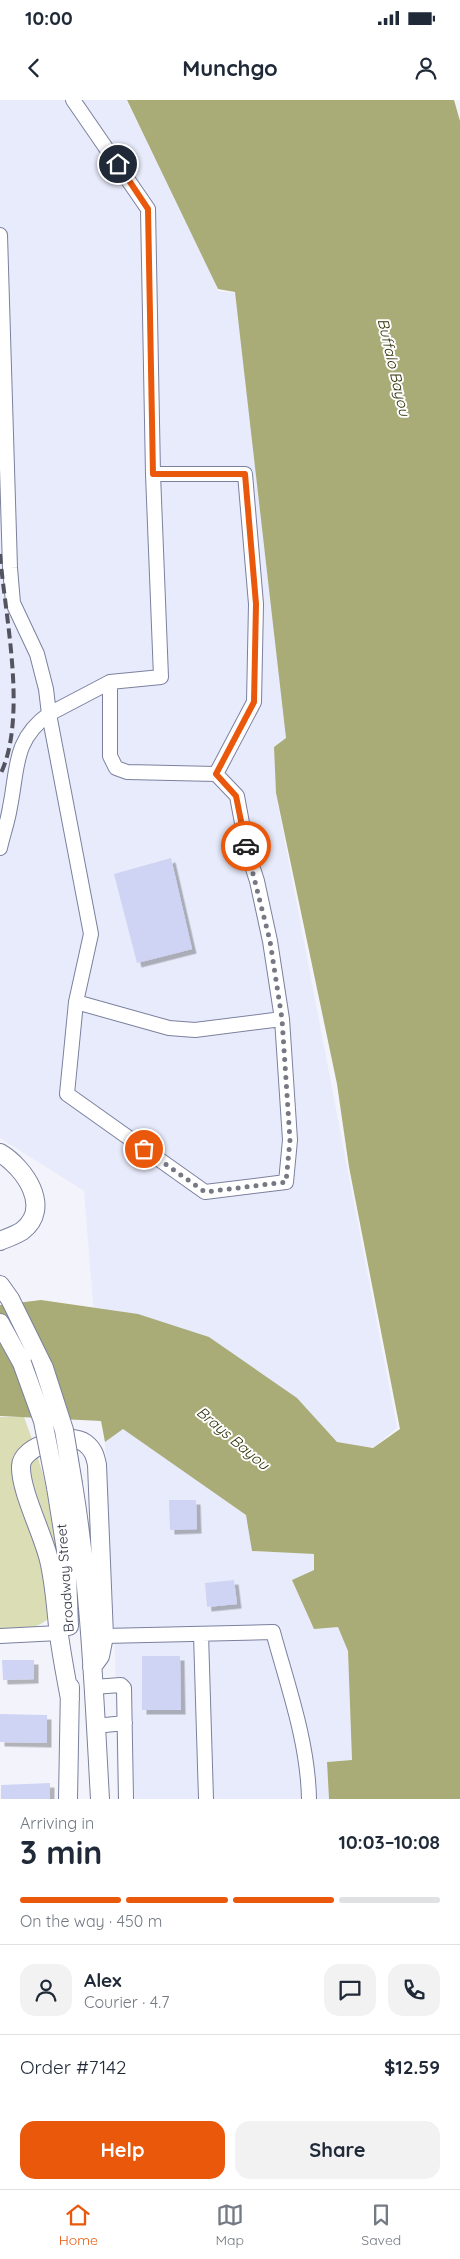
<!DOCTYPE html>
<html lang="en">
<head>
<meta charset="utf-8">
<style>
  body { margin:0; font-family:Quicksand,sans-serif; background:#f2f2f3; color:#1f2937; height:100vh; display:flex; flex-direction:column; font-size:19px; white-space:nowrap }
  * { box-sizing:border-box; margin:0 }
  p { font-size:16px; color:#747a83 }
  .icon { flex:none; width:28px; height:28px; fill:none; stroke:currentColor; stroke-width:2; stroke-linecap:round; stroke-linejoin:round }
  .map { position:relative; height:1699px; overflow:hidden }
  .details { display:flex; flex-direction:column; background:#fff; flex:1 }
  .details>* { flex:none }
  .pin { position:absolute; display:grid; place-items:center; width:42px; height:42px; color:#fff; margin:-21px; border:2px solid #fff; border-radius:50%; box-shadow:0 1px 5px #0007 }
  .courier { position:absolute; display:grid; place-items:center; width:50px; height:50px; margin:-25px; border:4px solid #ea580c; border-radius:50%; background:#fff; color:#222; box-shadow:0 1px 6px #0007 }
  .headline em { font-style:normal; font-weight:700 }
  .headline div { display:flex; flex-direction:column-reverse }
  .headline { display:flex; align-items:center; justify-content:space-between; height:85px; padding:0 20px }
  h1 { font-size:32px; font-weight:700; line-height:38px }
  .bar { display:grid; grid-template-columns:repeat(4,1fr); gap:8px 5px; align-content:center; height:60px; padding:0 20px }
  .bar i { height:6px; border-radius:4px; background:#e0e1e3 }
  .bar .current { background:#ea580c }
  .bar p { grid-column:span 4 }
  .line { display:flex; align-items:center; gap:12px; padding:0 20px; border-top:1px solid #e0e1e3 }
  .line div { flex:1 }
  .round { display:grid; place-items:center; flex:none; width:52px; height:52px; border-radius:15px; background:#f2f2f3 }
  .button { display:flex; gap:10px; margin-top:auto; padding:10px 20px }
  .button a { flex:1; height:58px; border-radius:15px; background:#ea580c; color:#fff; font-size:20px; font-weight:700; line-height:58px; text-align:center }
  .button a+a { background:#f2f2f3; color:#1f2937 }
  .status { display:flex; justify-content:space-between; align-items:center; height:35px; padding:0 25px; background:#fff; direction:ltr }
  .status svg { height:14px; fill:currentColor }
  header { display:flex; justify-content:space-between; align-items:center; height:65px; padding:0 20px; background:#fff; font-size:22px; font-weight:700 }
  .dock { display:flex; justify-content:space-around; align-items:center; height:70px; border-top:1px solid #e0e1e3; background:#fff; font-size:14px; color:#747a83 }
  .dock a { display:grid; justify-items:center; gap:2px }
  .dock .current { color:#ea580c }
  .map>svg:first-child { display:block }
  .built { fill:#e8ebfb }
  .green { fill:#dbdeb4 }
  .water { fill:#a9ac77 }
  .building { fill:#cfd4f5; filter:url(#shadow) }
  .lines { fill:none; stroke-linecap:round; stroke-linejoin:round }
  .minor-casing { stroke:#7b809e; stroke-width:16 }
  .major-casing { stroke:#7b809e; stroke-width:20 }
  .minor { stroke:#fff; stroke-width:14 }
  .major { stroke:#fff; stroke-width:18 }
  .rail { stroke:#535460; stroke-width:4; stroke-dasharray:10 5; stroke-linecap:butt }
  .major-bridge-casing { stroke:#7b809e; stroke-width:20; stroke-linecap:butt }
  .major-bridge { stroke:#fff; stroke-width:18 }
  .done { stroke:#767883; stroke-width:5; stroke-dasharray:0 9 }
  .route { stroke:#ea580c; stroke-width:6 }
  .labels { text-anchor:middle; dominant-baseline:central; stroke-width:4; stroke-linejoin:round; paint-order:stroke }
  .street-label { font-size:14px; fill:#333542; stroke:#fff }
  .water-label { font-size:15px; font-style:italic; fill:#2e2f03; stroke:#fff }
</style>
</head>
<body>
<div class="status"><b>10:00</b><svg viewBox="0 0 49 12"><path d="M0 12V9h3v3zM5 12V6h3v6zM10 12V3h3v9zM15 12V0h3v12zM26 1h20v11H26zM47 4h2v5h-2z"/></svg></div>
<header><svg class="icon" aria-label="back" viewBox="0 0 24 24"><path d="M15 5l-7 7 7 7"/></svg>Munchgo<svg class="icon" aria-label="person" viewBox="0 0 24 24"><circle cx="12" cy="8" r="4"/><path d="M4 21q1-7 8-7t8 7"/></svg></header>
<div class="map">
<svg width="460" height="1699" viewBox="0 0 460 1699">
  <defs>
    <filter id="shadow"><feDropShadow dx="4.5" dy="4.5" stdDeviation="0" flood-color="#0004"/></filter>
  </defs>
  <rect width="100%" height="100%" fill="#f3f4fb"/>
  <path class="built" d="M 0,0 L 126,0 L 195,135 L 218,191 L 235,193 L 280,542 L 286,641 L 274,646 L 276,695 L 397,1328 L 374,1347 L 333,1346 L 94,1215 L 84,1091 L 0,1038 Z
    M 123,1328 L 246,1415 L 252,1451 L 314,1454 L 314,1470 L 292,1480 L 339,1527 L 348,1551 L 352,1660 L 327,1662 L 329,1699 L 117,1699 L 115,1555 L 105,1342 Z"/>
  <path class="green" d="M 0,1317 L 24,1317 C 42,1365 56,1414 57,1466 C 57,1483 51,1502 48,1519 C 33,1531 19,1530 0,1531 Z"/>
  <path class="water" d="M 127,0 L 454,0 L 460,21 L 460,1699 L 329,1699 L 327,1662 L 352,1660 L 348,1551 L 338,1527 L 314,1529 L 292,1480 L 314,1470 L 314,1454 L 252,1451 L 246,1415 L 123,1329 L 105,1342 L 101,1321 L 0,1316 L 0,1205 L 41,1200 L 138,1214 L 209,1237 L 297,1298 L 337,1342 L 373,1348 L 400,1329 L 349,1067 L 337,984 L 276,693 L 274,647 L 286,638 L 235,192 L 218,189 Z"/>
  <path class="building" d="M 171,758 L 192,849 L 137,863 L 114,774 Z
    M 169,1400 L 196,1400 L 197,1429 L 170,1430 Z
    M 234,1480 L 237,1504 L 207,1507 L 205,1483 Z
    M 142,1556 L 180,1556 L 181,1610 L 142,1610 Z
    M 2,1560 L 34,1560 L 34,1579 L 3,1580 Z
    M 0,1614 L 47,1615 L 47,1643 L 0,1642 Z
    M 50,1683 L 50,1699 L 1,1699 L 1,1685 Z"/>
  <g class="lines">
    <g class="minor-casing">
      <path id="minor" d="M 73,0 L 148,109 L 153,374 L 161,577 L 110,582 L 49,614 L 91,834 L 76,902 L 169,928 L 195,930 L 282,919
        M 0,135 L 10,468 L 13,503 L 37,554 L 46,589 L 49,614 C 13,640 18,668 10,707 C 8,721 3,734 0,748
        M 110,582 L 110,656 L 116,668 L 127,672 L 216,674 L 254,602 L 256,504 L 245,374 L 153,374
        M 76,902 L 67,994 L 205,1092 L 286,1082 L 290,1040 L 282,919 L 270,841 L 257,781 L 247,750 L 237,696 L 216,674
        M 201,1534 L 206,1699
        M 0,1536 L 59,1533
        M 104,1536 L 273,1532 C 288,1587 308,1642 309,1699
        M 93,1587 L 121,1585 L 124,1588 L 126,1699
        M 95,1626 L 125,1623"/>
    </g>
    <g class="major-casing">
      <path id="major" d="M 0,1053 C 24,1067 53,1108 22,1131 C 16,1135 7,1138 0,1141
        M 0,1185 L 10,1199 L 44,1268
        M 0,1223 L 22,1263
        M 73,1384 C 90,1488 94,1593 100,1699
        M 56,1387 L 66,1450 L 69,1526
        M 70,1599 C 66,1578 62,1557 59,1535 C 56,1510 55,1485 49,1460 C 43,1434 20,1390 21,1366 C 22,1345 70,1332 85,1343 C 93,1349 95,1355 97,1365 L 104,1536 L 100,1556 L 92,1567
        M 68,1699 L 70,1587"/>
    </g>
    <use href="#minor" class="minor"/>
    <use href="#major" class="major"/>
    <path class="rail" d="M 0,454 C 5,517 28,618 0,675"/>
    <g class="major-bridge-casing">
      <path id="major-bridge" d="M 22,1263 L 43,1321 L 56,1387
        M 44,1268 L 64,1330 L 73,1384"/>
    </g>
    <use href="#major-bridge" class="major-bridge"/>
  </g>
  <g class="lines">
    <path class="done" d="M 144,1049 L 205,1092 L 286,1082 L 290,1040 L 282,919 L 270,841 L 246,746"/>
    <path class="route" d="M 118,64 L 148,109 L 153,374 L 245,374 L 256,504 L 254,602 L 216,674 L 236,696 L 246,746"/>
  </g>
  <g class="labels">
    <g class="street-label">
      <text transform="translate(65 1478) rotate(-94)">Broadway Street</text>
    </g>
    <g class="water-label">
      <text transform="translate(394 267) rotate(77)">Buffalo Bayou</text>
      <text transform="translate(233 1338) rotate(40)">Brays Bayou</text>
    </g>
  </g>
</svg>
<div class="pin" style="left:144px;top:1049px;background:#ea580c"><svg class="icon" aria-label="bag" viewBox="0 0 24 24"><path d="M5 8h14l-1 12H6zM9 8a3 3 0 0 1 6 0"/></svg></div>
<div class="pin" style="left:118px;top:64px;background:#1f2937"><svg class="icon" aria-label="home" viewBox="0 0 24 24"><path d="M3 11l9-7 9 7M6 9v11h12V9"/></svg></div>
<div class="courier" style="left:246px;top:746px"><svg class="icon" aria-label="car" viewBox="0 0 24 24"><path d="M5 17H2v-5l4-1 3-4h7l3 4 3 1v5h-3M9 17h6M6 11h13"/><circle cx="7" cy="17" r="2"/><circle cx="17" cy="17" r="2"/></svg></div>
</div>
<section class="details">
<div class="headline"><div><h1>3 min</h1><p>Arriving in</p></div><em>10:03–10:08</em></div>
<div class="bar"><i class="current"></i><i class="current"></i><i class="current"></i><i></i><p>On the way · 450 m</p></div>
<div class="line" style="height:90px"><a class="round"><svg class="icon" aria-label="person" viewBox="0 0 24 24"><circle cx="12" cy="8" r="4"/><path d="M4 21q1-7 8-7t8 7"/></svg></a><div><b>Alex</b><p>Courier · 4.7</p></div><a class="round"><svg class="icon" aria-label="chat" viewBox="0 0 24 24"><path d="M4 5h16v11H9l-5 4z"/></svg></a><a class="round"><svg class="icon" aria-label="phone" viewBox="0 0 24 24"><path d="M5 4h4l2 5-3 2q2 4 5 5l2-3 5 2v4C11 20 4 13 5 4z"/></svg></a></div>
<div class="line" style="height:65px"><div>Order #7142</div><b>$12.59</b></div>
<div class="button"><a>Help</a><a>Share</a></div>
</section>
<nav class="dock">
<a class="current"><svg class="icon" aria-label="home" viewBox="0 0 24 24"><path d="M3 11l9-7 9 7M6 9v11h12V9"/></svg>Home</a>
<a><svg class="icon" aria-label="map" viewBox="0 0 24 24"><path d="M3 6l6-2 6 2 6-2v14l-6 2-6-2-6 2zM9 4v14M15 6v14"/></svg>Map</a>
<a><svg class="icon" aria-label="saved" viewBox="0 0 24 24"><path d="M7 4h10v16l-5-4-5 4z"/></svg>Saved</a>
</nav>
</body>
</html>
